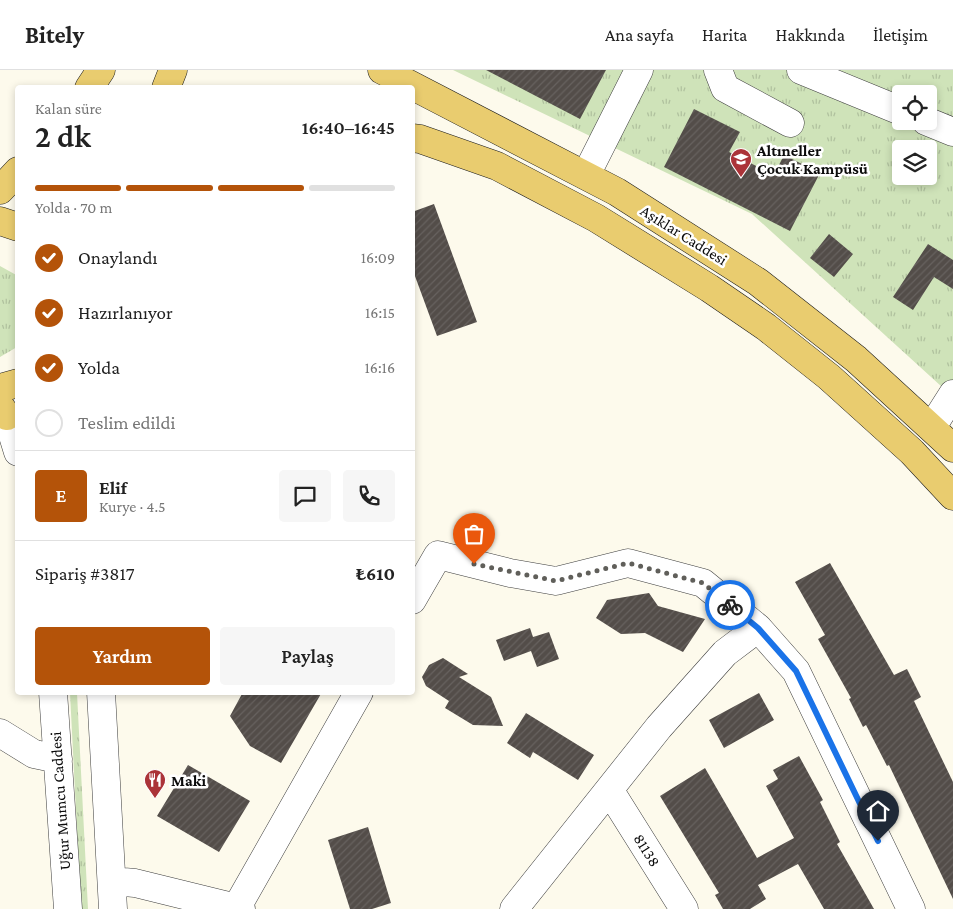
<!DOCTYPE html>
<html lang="tr">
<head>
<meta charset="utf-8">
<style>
  body { margin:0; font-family:"Crimson Pro",serif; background:#f6f6f6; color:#222; height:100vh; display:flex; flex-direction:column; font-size:19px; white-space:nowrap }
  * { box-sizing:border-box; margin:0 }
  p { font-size:16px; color:#767676 }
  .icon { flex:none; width:28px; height:28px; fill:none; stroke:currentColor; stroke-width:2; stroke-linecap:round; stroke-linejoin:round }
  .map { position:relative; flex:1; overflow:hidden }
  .drawer { position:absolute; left:15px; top:15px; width:400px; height:610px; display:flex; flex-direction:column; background:#fff; border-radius:5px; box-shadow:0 2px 8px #0003 }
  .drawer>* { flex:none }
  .tools { position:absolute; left:892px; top:15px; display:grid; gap:10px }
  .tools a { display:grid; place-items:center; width:45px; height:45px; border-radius:5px; background:#fff; box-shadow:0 2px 8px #0003; font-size:25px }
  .pin { position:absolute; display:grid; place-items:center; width:42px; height:42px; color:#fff; margin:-51px -21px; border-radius:50% 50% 50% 0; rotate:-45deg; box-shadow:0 0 5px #0007 }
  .pin .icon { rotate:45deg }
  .courier { position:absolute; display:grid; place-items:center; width:50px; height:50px; margin:-25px; border:4px solid #1a73e8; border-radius:50%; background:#fff; color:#222; box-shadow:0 1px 6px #0007 }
  .head em { font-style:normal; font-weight:600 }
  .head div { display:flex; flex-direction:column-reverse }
  .head { display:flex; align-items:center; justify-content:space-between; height:85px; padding:0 20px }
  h1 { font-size:32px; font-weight:600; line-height:38px }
  .bar { display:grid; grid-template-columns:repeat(4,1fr); gap:8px 5px; align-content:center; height:60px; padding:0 20px }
  .bar i { height:6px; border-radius:4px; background:#e0e0e0 }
  .bar .on { background:#b45309 }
  .bar p { grid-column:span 4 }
  .line { display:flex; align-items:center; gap:12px; padding:0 20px; border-top:1px solid #e0e0e0 }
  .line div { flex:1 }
  .round { display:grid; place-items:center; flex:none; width:52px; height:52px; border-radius:5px; background:#f6f6f6 }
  ol { padding:0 20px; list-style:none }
  li { display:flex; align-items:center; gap:15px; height:55px }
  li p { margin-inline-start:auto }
  li .icon { padding:5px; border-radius:50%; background:#b45309; color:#fff; stroke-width:4 }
  li:last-child { color:#767676 }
  li i { width:28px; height:28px; border:2px solid #e0e0e0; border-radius:50% }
  .cta { display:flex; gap:10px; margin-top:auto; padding:10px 20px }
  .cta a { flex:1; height:58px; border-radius:5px; background:#b45309; color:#fff; font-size:20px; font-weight:600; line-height:58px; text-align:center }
  .cta a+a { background:#f6f6f6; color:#222 }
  header { display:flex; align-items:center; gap:30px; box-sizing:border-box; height:70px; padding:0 25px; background:#fff; border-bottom:1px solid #e0e0e0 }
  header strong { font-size:24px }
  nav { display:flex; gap:28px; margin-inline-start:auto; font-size:18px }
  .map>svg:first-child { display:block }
  .grass { fill:url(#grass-tufts); fill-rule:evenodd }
  .building { fill:url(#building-hatch) }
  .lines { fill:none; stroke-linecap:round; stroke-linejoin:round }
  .minor-casing { stroke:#3e3e3e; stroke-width:29 }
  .major-casing { stroke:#1c1c1c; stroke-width:29 }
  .minor { stroke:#fff; stroke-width:28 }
  .major { stroke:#e9cc6f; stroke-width:28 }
  .done { stroke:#605f5a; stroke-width:5; stroke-dasharray:0 9 }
  .route { stroke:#1a73e8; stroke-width:6 }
  .labels { text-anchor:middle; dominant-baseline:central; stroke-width:5; stroke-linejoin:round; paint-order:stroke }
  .poi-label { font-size:16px; font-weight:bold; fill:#0b0b0b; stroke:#fff; text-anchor:start }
  .street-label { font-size:16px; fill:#0b0b0b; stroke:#fff }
</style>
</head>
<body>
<header>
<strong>Bitely</strong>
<nav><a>Ana sayfa</a><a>Harita</a><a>Hakkında</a><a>İletişim</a></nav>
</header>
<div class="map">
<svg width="953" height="839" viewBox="0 0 953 839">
  <defs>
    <pattern id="grass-tufts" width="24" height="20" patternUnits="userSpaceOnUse" patternTransform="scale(1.25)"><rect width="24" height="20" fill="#cfe3b9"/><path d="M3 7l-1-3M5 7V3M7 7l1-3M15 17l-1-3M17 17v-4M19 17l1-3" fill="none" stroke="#b0c19e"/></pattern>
    <pattern id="building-hatch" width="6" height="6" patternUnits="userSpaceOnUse" patternTransform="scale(1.25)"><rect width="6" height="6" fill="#534d49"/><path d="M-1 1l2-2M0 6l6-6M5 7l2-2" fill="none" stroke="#67625f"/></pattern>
  </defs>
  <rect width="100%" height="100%" fill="#fdfaec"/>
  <path class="grass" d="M 453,0 L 953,0 L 953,327 L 752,144 ZM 901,24 L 929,24 L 929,51 L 901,51 ZM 901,79 L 929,79 L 929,106 L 901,106 Z
    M 0,196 L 18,206 L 17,277 L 0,287 Z
    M 70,623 L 77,623 L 88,839 L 81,839 Z"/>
  <path class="building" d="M 486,0 L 606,0 L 580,49 Z
    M 694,39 L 740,62 L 729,82 L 774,105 L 784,85 L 820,103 L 790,161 L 664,97 Z
    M 434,134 L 477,252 L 437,266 L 412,198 L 412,142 Z
    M 829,164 L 853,184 L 834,207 L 810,188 Z
    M 928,174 L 953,190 L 953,219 L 934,207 L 913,240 L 893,227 Z
    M 830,493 L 894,605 L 907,599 L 921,627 L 914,631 L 953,712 L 953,829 L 889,695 L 887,696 L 866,655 L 863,657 L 849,629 L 851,628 L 818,569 L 825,565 L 795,512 Z
    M 649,523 L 658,536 L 705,549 L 683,582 L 645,563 L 621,564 L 596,548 L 607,530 Z
    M 530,558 L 533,567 L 549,562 L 559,589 L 537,597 L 531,581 L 504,591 L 496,570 Z
    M 443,588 L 468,604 L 459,607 L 491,627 L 503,656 L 473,655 L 445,638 L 449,631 L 426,616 L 422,607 L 429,595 Z
    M 243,622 L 322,622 L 281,693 L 250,676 L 230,646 Z
    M 759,623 L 774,650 L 724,678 L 709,650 Z
    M 526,643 L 594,685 L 578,710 L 533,682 L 530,688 L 507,673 Z
    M 799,686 L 823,730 L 820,732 L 840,772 L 837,774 L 874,839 L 824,839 L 798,794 L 758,815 L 766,829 L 750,839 L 723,839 L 715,825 L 719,823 L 660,726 L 705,698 L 757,788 L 794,768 L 766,716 L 778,709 L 773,700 Z
    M 188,695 L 250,731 L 219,782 L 157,746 Z
    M 368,757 L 391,833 L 372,839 L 350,839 L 328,770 Z"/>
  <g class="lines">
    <g class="minor-casing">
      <path id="minor" d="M 718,0 L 725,18 L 790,53
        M 801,0 L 901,41
        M 926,51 L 953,62
        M 586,105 L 639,0
        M 7,346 L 18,382
        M 932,357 L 953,324
        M 412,530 L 438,485 L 510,503 L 556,511 L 628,493 L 703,513 L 758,558
        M 53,622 L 68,839
        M 101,622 L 113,839
        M 0,663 L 34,684 L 58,689
        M 610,721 L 684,839
        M 112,811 L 135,813 L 241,839
        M 237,837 L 359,622
        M 514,839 L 659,657 L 725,583 L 758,558 L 796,601 L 911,839"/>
    </g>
    <g class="major-casing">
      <path id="major" d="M 382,0 L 617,122 L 758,212 L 856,289 L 953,378
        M 89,18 L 101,0
        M 166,18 L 173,0
        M 412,68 L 420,69 L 497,96 L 596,148 L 709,218 L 766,257 L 829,307 L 912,382 L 953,426
        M 0,120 L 18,101
        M 0,151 L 18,157
        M 0,318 L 18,313
        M 0,336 L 7,346"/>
    </g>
    <use href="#minor" class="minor"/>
    <use href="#major" class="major"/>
  </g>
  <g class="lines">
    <path class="done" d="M 474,494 L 556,511 L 628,493 L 703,513 L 730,535"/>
    <path class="route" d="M 730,535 L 758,558 L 796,601 L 878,771"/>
  </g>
  <defs>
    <g id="school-pin" transform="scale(1.125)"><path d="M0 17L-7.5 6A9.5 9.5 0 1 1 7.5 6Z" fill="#ab3338" stroke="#fff"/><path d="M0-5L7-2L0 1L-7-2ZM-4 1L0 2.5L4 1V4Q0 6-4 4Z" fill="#fff"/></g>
    <g id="restaurant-pin" transform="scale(1.125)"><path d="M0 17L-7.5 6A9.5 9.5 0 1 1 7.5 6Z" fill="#ab3338" stroke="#fff"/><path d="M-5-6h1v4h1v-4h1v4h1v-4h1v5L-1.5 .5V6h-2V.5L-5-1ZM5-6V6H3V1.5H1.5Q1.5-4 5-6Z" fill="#fff"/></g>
  </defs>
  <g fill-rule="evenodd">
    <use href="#school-pin" x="741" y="89"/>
    <use href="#restaurant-pin" x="155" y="710"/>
  </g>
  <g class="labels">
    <g class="poi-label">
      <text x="757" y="80">Altıneller<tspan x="757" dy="18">Çocuk Kampüsü</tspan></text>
      <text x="171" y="710">Maki</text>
    </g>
    <g class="street-label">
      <text transform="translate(684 165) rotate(32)">Aşıklar Caddesi</text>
      <text transform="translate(60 731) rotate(-94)">Uğur Mumcu Caddesi</text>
      <text transform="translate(647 780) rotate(58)">81138</text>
    </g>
  </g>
</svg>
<div class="tools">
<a><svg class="icon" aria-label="locate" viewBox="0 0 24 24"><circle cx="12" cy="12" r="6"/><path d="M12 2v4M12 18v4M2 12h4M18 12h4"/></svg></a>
<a><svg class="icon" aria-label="layers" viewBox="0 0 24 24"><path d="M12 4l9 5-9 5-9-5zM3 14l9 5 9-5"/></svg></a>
</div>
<div class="pin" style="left:474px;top:494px;background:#ea580c"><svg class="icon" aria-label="bag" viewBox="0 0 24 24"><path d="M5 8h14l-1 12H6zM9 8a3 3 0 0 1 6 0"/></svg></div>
<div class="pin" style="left:878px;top:771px;background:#1f2937"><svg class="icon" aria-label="home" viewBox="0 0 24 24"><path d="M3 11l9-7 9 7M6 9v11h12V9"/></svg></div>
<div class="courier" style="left:730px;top:535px"><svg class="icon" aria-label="bike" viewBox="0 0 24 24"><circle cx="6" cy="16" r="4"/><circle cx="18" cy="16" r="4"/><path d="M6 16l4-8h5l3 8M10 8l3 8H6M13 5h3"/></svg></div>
<section class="drawer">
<div class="head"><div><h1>2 dk</h1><p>Kalan süre</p></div><em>16:40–16:45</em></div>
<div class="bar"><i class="on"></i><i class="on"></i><i class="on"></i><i></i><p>Yolda · 70 m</p></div>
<ol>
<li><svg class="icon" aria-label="check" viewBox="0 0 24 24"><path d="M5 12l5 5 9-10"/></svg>Onaylandı<p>16:09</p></li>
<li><svg class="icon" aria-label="check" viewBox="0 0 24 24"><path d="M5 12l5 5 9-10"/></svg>Hazırlanıyor<p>16:15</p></li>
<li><svg class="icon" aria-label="check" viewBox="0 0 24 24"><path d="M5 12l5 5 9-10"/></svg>Yolda<p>16:16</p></li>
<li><i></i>Teslim edildi</li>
</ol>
<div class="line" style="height:90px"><b class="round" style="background:#b45309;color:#fff">E</b><div><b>Elif</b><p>Kurye · 4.5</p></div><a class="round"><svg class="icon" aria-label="chat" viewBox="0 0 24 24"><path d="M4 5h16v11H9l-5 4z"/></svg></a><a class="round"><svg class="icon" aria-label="phone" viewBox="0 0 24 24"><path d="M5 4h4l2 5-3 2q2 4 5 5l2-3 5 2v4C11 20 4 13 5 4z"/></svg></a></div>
<div class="line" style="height:65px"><div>Sipariş #3817</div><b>₺610</b></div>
<div class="cta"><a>Yardım</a><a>Paylaş</a></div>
</section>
</div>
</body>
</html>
